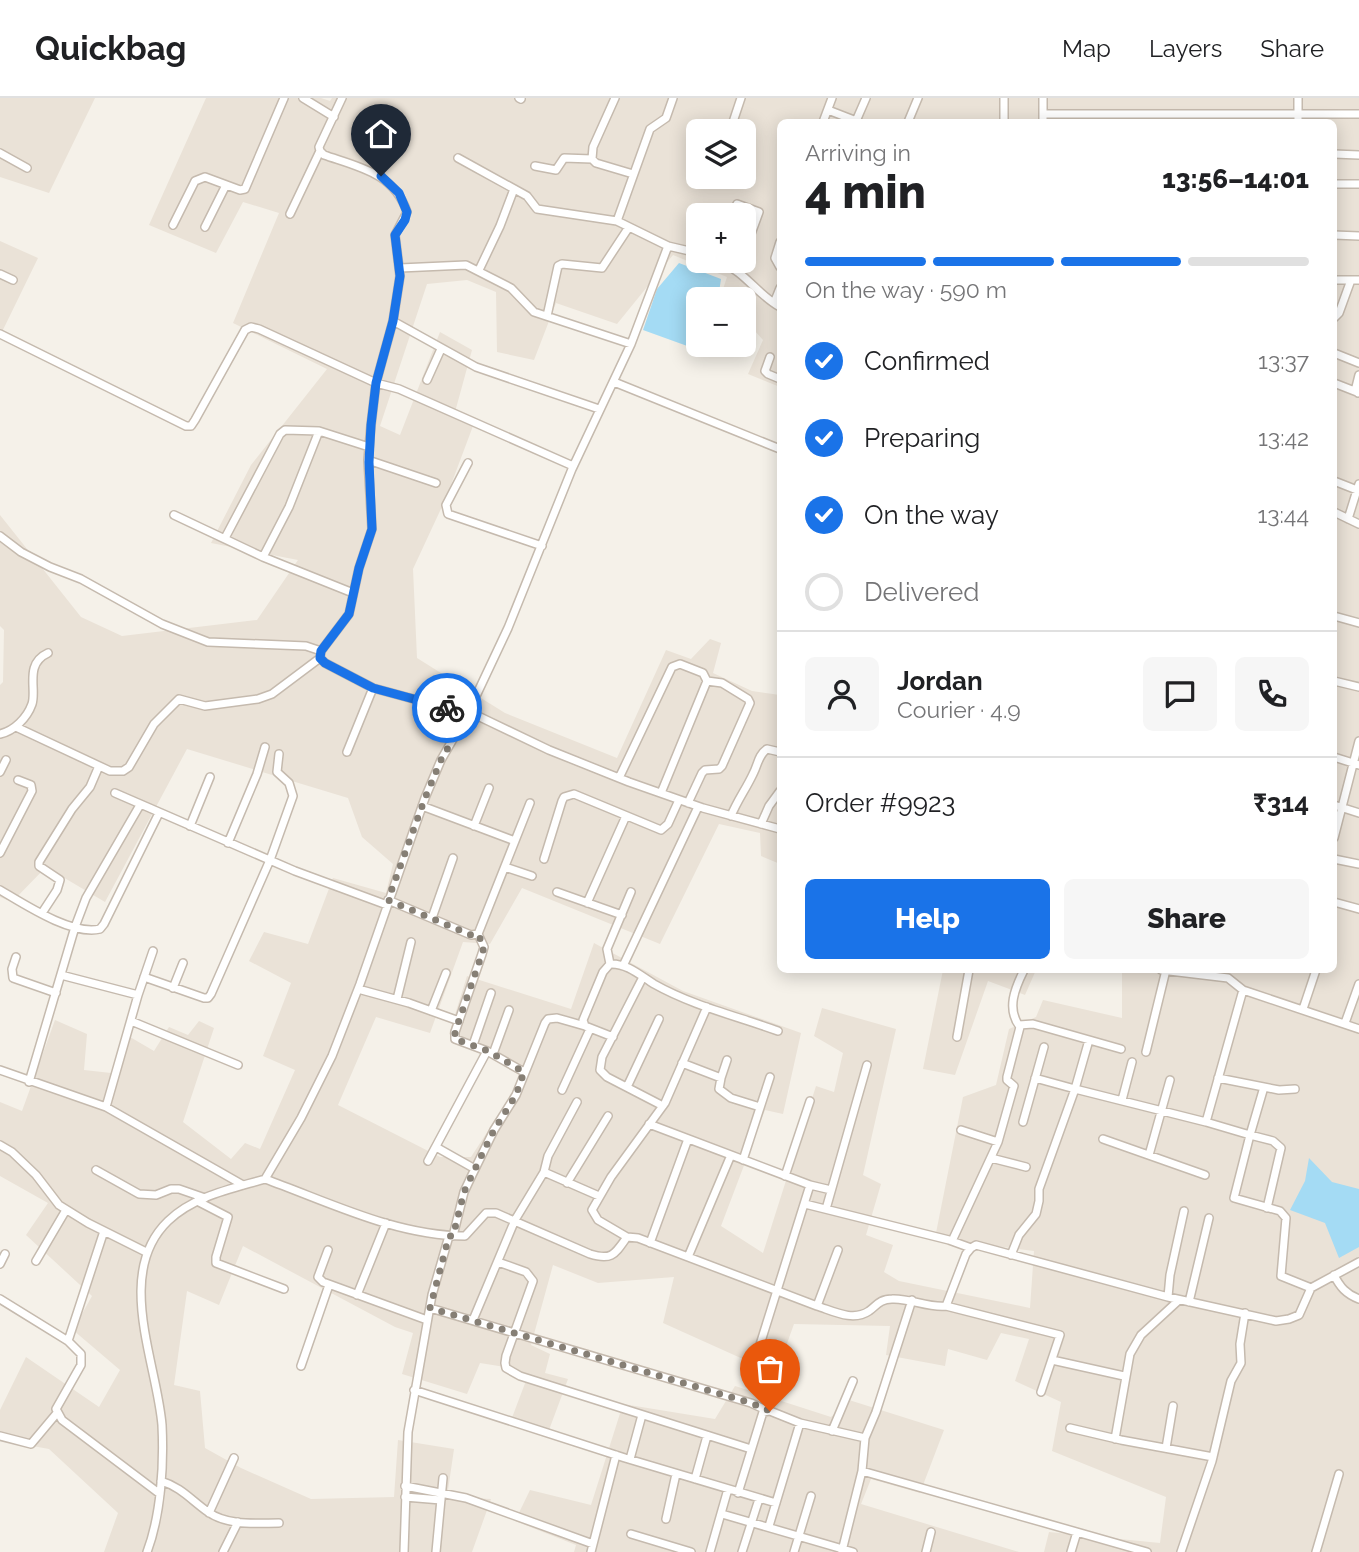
<!DOCTYPE html>
<html lang="en">
<head>
<meta charset="utf-8">
<style>
  body { margin:0; font-family:Raleway,sans-serif; background:#f6f6f6; color:#202124; height:100vh; display:flex; flex-direction:column; font-size:26px; white-space:nowrap }
  * { box-sizing:border-box; margin:0 }
  p { font-size:23px; color:#757577 }
  .icon { flex:none; width:38px; height:38px; fill:none; stroke:currentColor; stroke-width:2; stroke-linecap:round; stroke-linejoin:round }
  .map { position:relative; flex:1; overflow:hidden }
  .drawer { position:absolute; left:777px; top:21px; width:560px; height:854px; display:flex; flex-direction:column; background:#fff; border-radius:10px; box-shadow:0 4px 18px #0003 }
  .drawer>* { flex:none }
  .buttons { position:absolute; left:686px; top:21px; display:grid; gap:14px }
  .buttons a { display:grid; place-items:center; width:70px; height:70px; border-radius:10px; background:#fff; box-shadow:0 4px 18px #0003; font-size:35px }
  .pin { position:absolute; display:grid; place-items:center; width:60px; height:60px; color:#fff; margin:-72px -30px; border-radius:50% 50% 50% 0; rotate:-45deg; box-shadow:0 0 7px #0007 }
  .pin .icon { rotate:45deg }
  .courier { position:absolute; display:grid; place-items:center; width:70px; height:70px; margin:-35px; border:5px solid #1a73e8; border-radius:50%; background:#fff; color:#222; box-shadow:0 2px 9px #0007 }
  .summary em { font-style:normal; font-weight:800 }
  .summary div { display:flex; flex-direction:column-reverse }
  .summary { display:flex; align-items:center; justify-content:space-between; height:119px; padding:0 28px }
  h1 { font-size:46px; font-weight:800; line-height:52px }
  .bar { display:grid; grid-template-columns:repeat(4,1fr); gap:10px 7px; align-content:center; height:84px; padding:0 28px }
  .bar i { height:9px; border-radius:5px; background:#e0e0e0 }
  .bar .selected { background:#1a73e8 }
  .bar p { grid-column:span 4 }
  .line { display:flex; align-items:center; gap:18px; padding:0 28px; border-top:2px solid #e0e0e0 }
  .line div { flex:1 }
  .round { display:grid; place-items:center; flex:none; width:74px; height:74px; border-radius:10px; background:#f6f6f6 }
  ol { padding:0 28px; list-style:none }
  li { display:flex; align-items:center; gap:21px; height:77px }
  li p { margin-inline-start:auto }
  li .icon { padding:7px; border-radius:50%; background:#1a73e8; color:#fff; stroke-width:4 }
  li:last-child { color:#757577 }
  li i { width:38px; height:38px; border:4px solid #e0e0e0; border-radius:50% }
  .cta { display:flex; gap:14px; margin-top:auto; padding:14px 28px }
  .cta a { flex:1; height:80px; border-radius:10px; background:#1a73e8; color:#fff; font-size:28px; font-weight:800; line-height:80px; text-align:center }
  .cta a+a { background:#f6f6f6; color:#202124 }
  header { display:flex; align-items:center; gap:42px; box-sizing:border-box; height:98px; padding:0 35px; background:#fff; border-bottom:2px solid #e0e0e0 }
  header strong { font-size:33px }
  nav { display:flex; gap:38px; margin-inline-start:auto; font-size:24px }
  .map>svg:first-child { display:block }
  .residential { fill:#eae2d7; fill-rule:evenodd }
  .water { fill:#a4dbf4 }
  .lines { fill:none; stroke-linecap:round; stroke-linejoin:round }
  .minor-casing { stroke:#c5baae; stroke-width:10 }
  .minor { stroke:#fff; stroke-width:7 }
  .done { stroke:#867f75; stroke-width:7; stroke-dasharray:0 12.6 }
  .route { stroke:#1a73e8; stroke-width:9 }
</style>
</head>
<body>
<header>
<strong>Quickbag</strong>
<nav><a>Map</a><a>Layers</a><a>Share</a></nav>
</header>
<div class="map">
<svg width="1359" height="1454" viewBox="0 0 1359 1454">
  <rect width="100%" height="100%" fill="#f5f1e9"/>
  <path class="residential" d="M 0,0 L 95,0 L 49,95 L 0,79 Z
    M 206,0 L 321,0 L 330,3 L 332,0 L 1359,0 L 1359,1454 L 1044,1454 L 1049,1434 L 1160,1445 L 1166,1399 L 1052,1353 L 1061,1304 L 1015,1283 L 1029,1241 L 1001,1235 L 987,1262 L 948,1251 L 945,1268 L 886,1257 L 890,1228 L 794,1226 L 776,1276 L 663,1225 L 674,1179 L 598,1185 L 553,1167 L 531,1247 L 550,1256 L 545,1275 L 568,1281 L 549,1332 L 510,1325 L 527,1280 L 505,1269 L 480,1265 L 467,1296 L 402,1276 L 413,1235 L 395,1229 L 243,1148 L 219,1207 L 187,1193 L 174,1287 L 200,1293 L 205,1350 L 241,1370 L 311,1401 L 394,1399 L 398,1342 L 454,1351 L 447,1399 L 491,1401 L 472,1454 L 104,1454 L 118,1415 L 49,1351 L 0,1342 L 0,1312 L 26,1259 L 99,1309 L 120,1272 L 73,1232 L 92,1198 L 26,1137 L 48,1105 L 0,1078 L 0,1004 L 22,1013 L 55,922 L 87,936 L 84,972 L 111,975 L 130,939 L 154,953 L 169,929 L 188,937 L 199,923 L 214,930 L 183,1024 L 231,1061 L 245,1045 L 260,1051 L 295,972 L 263,958 L 291,885 L 249,863 L 264,834 L 308,846 L 333,780 L 386,795 L 393,766 L 362,739 L 348,700 L 187,651 L 105,804 L 46,769 L 12,804 L 0,799 L 0,587 L 3,584 L 4,532 L 0,528 L 0,417 L 81,519 L 122,538 L 257,522 L 298,462 L 211,445 L 251,367 L 327,271 L 233,225 L 279,115 L 243,104 L 216,155 L 149,127 ZM 780,24 L 1334,24 L 1334,872 L 1111,872 L 1122,875 L 1122,920 L 1043,902 L 1036,919 L 1009,931 L 996,987 L 963,999 L 935,1140 L 1034,1153 L 1030,1210 L 899,1183 L 884,1174 L 893,1147 L 866,1137 L 881,1086 L 863,1077 L 896,931 L 822,910 L 814,938 L 843,955 L 834,994 L 816,988 L 763,1155 L 721,1128 L 765,1012 L 783,1016 L 801,935 L 683,893 L 594,845 L 571,911 L 467,878 L 449,936 L 524,977 L 471,1059 L 440,1059 L 338,1007 L 376,919 L 430,935 L 463,844 L 490,846 L 522,790 L 660,846 L 719,726 L 760,735 L 761,758 L 780,766 L 780,597 L 752,593 L 713,575 L 721,545 L 710,541 L 691,561 L 666,552 L 617,660 L 505,615 L 417,560 L 413,471 L 446,400 L 476,320 L 455,314 L 472,252 L 440,234 L 400,337 L 380,328 L 427,186 L 467,182 L 496,194 L 497,254 L 534,262 L 556,205 L 617,226 L 673,157 L 727,179 L 721,197 L 725,201 L 744,201 L 744,221 L 763,242 L 748,276 L 780,289 ZM 698,33 L 744,33 L 744,79 L 698,79 ZM 698,117 L 744,117 L 744,163 L 698,163 Z
    M 0,143 L 38,160 L 0,238 Z
    M 943,872 L 1036,872 L 1025,897 L 988,883 L 955,977 L 923,971 Z
    M 735,1288 L 831,1319 L 849,1302 L 944,1332 L 920,1395 L 871,1381 L 861,1406 L 1019,1454 L 574,1454 L 576,1447 L 515,1423 L 530,1392 L 591,1407 L 623,1306 L 715,1321 Z"/>
  <path class="water" d="M 679,165 L 721,181 L 718,201 L 698,201 L 698,237 L 690,249 L 643,232 L 657,191 Z
    M 1309,1060 L 1332,1084 L 1359,1091 L 1359,1149 L 1339,1160 L 1325,1125 L 1290,1112 L 1305,1083 Z"/>
  <g class="lines">
    <g class="minor-casing">
      <path id="minor" d="M 303,0 L 334,19
        M 342,0 L 319,49 L 320,53 L 324,57 C 359,69 394,75 407,114 L 395,137 L 400,178 L 393,223 L 376,285 L 371,327 L 368,362 L 372,431 L 359,470 L 349,516 L 321,553 L 320,560 L 325,565 L 373,590 L 480,619 L 549,652 L 629,684 L 703,710 L 780,731
        M 519,0 L 521,1
        M 615,0 L 593,49 L 592,61 L 596,65 L 633,76
        M 1043,0 L 1043,24
        M 828,12 L 859,24
        M 1043,16 L 1359,16
        M 856,23 L 866,0
        M 823,24 L 832,0
        M 908,24 L 918,0
        M 1004,24 L 1004,0
        M 1298,24 L 1298,0
        M 730,33 L 741,0
        M 0,55 L 27,70
        M 1334,56 L 1359,57
        M 458,60 L 527,98 L 537,111 L 617,123 L 668,148 L 698,155
        M 535,68 L 556,72 L 564,60 L 592,61
        M 712,80 L 713,79
        M 1334,86 L 1359,86
        M 737,106 L 759,114 L 744,155
        M 290,116 L 320,53
        M 617,123 L 650,31 L 666,20 L 673,0
        M 173,127 L 195,83 L 205,79 L 240,92 L 245,91 L 284,0
        M 205,129 L 226,87
        M 1334,137 L 1359,138
        M 780,144 L 775,160 L 780,169
        M 720,163 C 746,175 757,196 780,209
        M 400,170 L 466,167 L 511,190 L 534,214 L 631,246
        M 479,172 L 500,128 L 514,91
        M 0,176 L 13,182
        M 1334,182 L 1359,182
        M 774,205 L 780,190
        M 547,218 L 558,168 L 562,166 L 602,170 L 629,129
        M 1334,220 L 1339,215 L 1351,182
        M 393,223 L 476,269 L 599,311
        M 0,236 L 186,328 L 191,328 L 195,322 L 245,232 L 251,229 L 259,231 L 376,285 L 399,291 L 573,368
        M 1334,255 L 1359,265
        M 770,259 L 765,273 L 768,276 L 780,281
        M 427,282 L 441,251
        M 614,284 L 780,351
        M 1334,285 L 1357,294
        M 1358,295 L 1356,289 L 1359,277
        M 368,362 L 436,385
        M 468,365 L 446,407 L 448,416 L 542,448
        M 1334,383 L 1357,392 L 1359,386
        M 1334,414 L 1359,426
        M 174,417 L 263,459 L 353,495
        M 1348,421 L 1357,392
        M 0,438 L 21,454 L 50,469 L 81,481 L 162,526 L 208,544 L 306,548 L 321,553
        M 225,440 L 280,336 L 285,332 L 319,333 L 369,349
        M 263,459 L 289,409 L 319,333
        M 1334,518 L 1359,525
        M 1334,583 L 1359,589
        M 16,629 L 110,673 L 123,673 L 129,669 L 154,626 L 179,601 L 205,608 L 258,601 L 272,596 L 320,560
        M 0,636 C 14,633 27,620 32,606 C 37,591 24,566 48,555
        M 347,654 L 373,590
        M 1334,659 L 1359,667
        M 0,674 L 6,662
        M 619,680 L 672,569 L 680,566 L 703,575 L 707,583 L 661,695
        M 115,695 L 295,773 L 387,807
        M 688,705 L 702,675 L 705,672 L 719,671 L 722,668 L 750,605 L 748,601 L 722,585 L 707,583
        M 1334,707 L 1359,715
        M 422,708 L 515,743
        M 731,718 C 737,703 746,691 753,676 C 758,667 758,657 767,651 L 780,654
        M 761,726 L 769,708 L 780,693
        M 190,728 L 210,679
        M 474,728 L 489,690
        M 1334,740 L 1359,643
        M 228,745 L 257,676 L 265,649
        M 0,755 L 32,693 L 31,687 L 18,682
        M 544,761 L 562,703 L 564,699 L 574,696 L 661,732 L 668,726 L 679,702
        M 1334,761 L 1359,766
        M 505,769 L 532,778
        M 0,792 C 24,806 72,838 100,831 L 104,826 L 159,715
        M 557,794 L 622,817
        M 388,802 L 471,837 L 478,836 L 530,705
        M 1334,804 L 1359,811
        M 587,805 L 626,718
        M 42,815 L 57,792 L 60,782 L 39,768 L 39,764 L 72,711 L 90,689 L 99,668
        M 432,820 L 453,760
        M 478,836 L 484,849 L 482,856 L 455,934 L 455,941 L 487,953 L 524,974
        M 16,859 L 12,871 L 13,880 L 56,895
        M 610,866 L 607,851 L 631,794
        M 623,868 L 698,709
        M 1161,872 L 1228,880 L 1243,892 L 1359,931
        M 61,877 L 138,897
        M 144,879 L 204,900 L 208,900 L 211,896 L 270,762 L 293,698 L 289,685 L 277,674 L 279,656
        M 643,879 L 602,959 L 600,972 L 607,979 L 663,1008
        M 173,890 L 183,865
        M 358,891 L 409,905 L 459,923
        M 397,901 L 411,844
        M 1303,911 L 1316,872
        M 431,913 L 446,875
        M 131,923 L 238,967
        M 1345,925 L 1359,886
        M 1019,927 L 1033,926 L 1121,951
        M 613,939 L 585,928 L 583,922 L 603,874 L 610,866 C 627,865 641,878 654,886 C 693,908 737,918 778,933
        M 957,939 L 969,872
        M 473,947 L 491,895
        M 1146,954 L 1166,872
        M 493,956 L 509,912
        M 727,962 L 721,980 L 719,991 L 731,1000 L 760,1009
        M 682,965 L 721,980
        M 0,972 L 106,1009 L 243,1087
        M 1035,980 L 1075,991 L 1089,942
        M 1218,980 L 1279,992 L 1295,991
        M 29,984 L 75,829 L 86,800 L 140,707
        M 627,989 L 659,921
        M 1264,989 L 1250,1037 L 1273,1043 L 1281,1050 L 1267,1110
        M 562,992 L 590,931
        M 1122,1002 L 1132,964
        M 577,1004 L 548,1058 L 544,1074 L 599,1098
        M 106,1009 L 138,897 L 153,853
        M 1023,1024 L 1044,949
        M 1206,1024 L 1250,1037 L 1234,1100 L 1280,1113 L 1286,1120 L 1281,1178 L 1311,1190
        M 649,1026 L 810,1087 L 831,1092
        M 961,1032 L 998,1044
        M 1103,1041 L 1205,1077
        M 0,1047 L 12,1054 L 36,1077 L 59,1107 L 88,1125 L 146,1154
        M 436,1049 L 475,1071
        M 1149,1057 L 1170,982
        M 991,1060 L 1026,1069
        M 743,1062 L 770,979
        M 428,1063 L 487,953
        M 96,1072 L 139,1096 L 156,1097 L 171,1091 L 179,1091 L 205,1100
        M 785,1078 L 810,1003
        M 265,1081 C 329,1104 396,1138 465,1138 L 486,1115 L 496,1115 L 590,1156 C 612,1163 615,1156 627,1139 L 638,1140 L 817,1208 C 833,1213 853,1224 869,1213 C 877,1207 880,1201 892,1201 C 910,1200 928,1210 946,1208 L 966,1156 L 971,1150 L 976,1147 L 1168,1199 L 1276,1223 L 1289,1221 L 1299,1217 L 1311,1190 L 1359,1164
        M 567,1085 L 608,1018
        M 197,1103 L 228,1119 L 216,1159 L 216,1165 L 284,1191
        M 805,1106 L 949,1142 L 971,1150
        M 826,1111 L 867,967
        M 453,1138 L 464,1094 L 472,1077 L 494,1032 L 516,997 L 545,925 L 548,921 L 557,920 L 585,928
        M 627,1139 L 598,1122 L 592,1112 L 611,1079 L 665,1005 L 707,909
        M 952,1143 L 998,1044 L 1013,991 L 1014,988 L 1007,982 L 1007,979 L 1020,929 C 1006,911 1015,890 1024,872
        M 650,1145 L 688,1041
        M 328,1152 L 318,1179 L 323,1184 L 427,1222
        M 1011,1157 L 1019,1137 L 1036,1116 L 1039,1103 L 1039,1091 L 1075,991 L 1206,1024 L 1243,892
        M 688,1159 L 731,1057
        M 36,1163 L 66,1112
        M 498,1164 L 526,1174 L 533,1183 L 506,1258 L 505,1265 L 506,1270 L 520,1278 L 751,1351
        M 0,1166 L 5,1156
        M 1334,1177 C 1340,1189 1346,1196 1359,1201
        M 357,1197 L 386,1125
        M 1168,1199 L 1170,1177 L 1184,1113
        M 0,1201 L 68,1243 L 81,1256 L 81,1267 L 56,1311 L 62,1322 L 160,1396
        M 912,1202 L 876,1314 L 865,1340 L 862,1373 L 1147,1454
        M 1189,1204 L 1209,1120
        M 817,1208 L 838,1152
        M 946,1208 L 1060,1237 L 1041,1294
        M 430,1210 L 751,1305 L 766,1312
        M 473,1222 L 515,1122 L 544,1074
        M 68,1243 L 104,1133
        M 758,1253 L 810,1087
        M 1052,1262 L 1124,1278
        M 301,1268 L 329,1187
        M 414,1292 L 625,1360 L 776,1405
        M 1070,1330 L 1121,1342 L 1213,1359
        M 832,1333 L 853,1283
        M 0,1338 L 31,1346 L 57,1315
        M 1115,1341 L 1130,1256 L 1141,1237 L 1179,1202
        M 1166,1350 L 1173,1308
        M 630,1361 L 642,1317
        M 695,1381 L 707,1338
        M 161,1383 C 181,1389 191,1402 208,1414 C 228,1428 256,1425 279,1425
        M 405,1388 L 466,1400 L 593,1446
        M 738,1395 L 763,1314 L 770,1313 L 800,1325 L 865,1340
        M 405,1399 L 441,1402
        M 209,1415 L 234,1360
        M 722,1416 L 853,1454
        M 666,1421 L 676,1376
        M 769,1428 L 800,1325
        M 631,1436 L 691,1454
        M 842,1453 L 862,1373
        M 147,1454 C 161,1417 164,1367 162,1327 C 157,1265 114,1175 168,1123 C 194,1098 231,1091 265,1081 L 301,1020 L 332,958 L 360,886 L 425,700 L 441,662 L 468,615 L 508,530 L 572,371 L 631,246 L 668,148
        M 223,1454 L 238,1424
        M 404,1454 L 408,1334 L 432,1197 L 449,1138
        M 436,1454 L 443,1380
        M 591,1454 L 616,1357
        M 710,1454 L 728,1391
        M 742,1454 L 759,1401
        M 794,1454 L 811,1398
        M 926,1454 L 931,1434
        M 1071,1454 L 1077,1434
        M 1181,1454 L 1212,1363 L 1231,1283 L 1241,1265 L 1240,1246 L 1245,1215
        M 1316,1454 L 1339,1376"/>
    </g>
    <use href="#minor" class="minor"/>
  </g>
  <g class="lines">
    <path class="done" d="M 447,610 L 468,615 L 441,662 L 425,700 L 388,802 L 471,837 L 478,836 L 484,849 L 482,856 L 455,934 L 455,941 L 488,953 L 524,974 L 516,997 L 494,1032 L 472,1077 L 464,1094 L 453,1138 L 449,1138 L 430,1210 L 751,1305 L 770,1313"/>
    <path class="route" d="M 381,78 L 399,95 L 407,114 L 405,122 L 395,137 L 400,178 L 393,223 L 376,285 L 371,327 L 369,364 L 372,431 L 359,470 L 349,516 L 321,553 L 320,560 L 325,565 L 373,590 L 447,610"/>
  </g>
</svg>
<div class="buttons">
<a><svg class="icon" aria-label="layers" viewBox="0 0 24 24"><path d="M12 4l9 5-9 5-9-5zM3 14l9 5 9-5"/></svg></a>
<a>+</a>
<a>−</a>
</div>
<div class="pin" style="left:770px;top:1313px;background:#ea580c"><svg class="icon" aria-label="bag" viewBox="0 0 24 24"><path d="M5 8h14l-1 12H6zM9 8a3 3 0 0 1 6 0"/></svg></div>
<div class="pin" style="left:381px;top:78px;background:#1f2937"><svg class="icon" aria-label="home" viewBox="0 0 24 24"><path d="M3 11l9-7 9 7M6 9v11h12V9"/></svg></div>
<div class="courier" style="left:447px;top:610px"><svg class="icon" aria-label="bike" viewBox="0 0 24 24"><circle cx="6" cy="16" r="4"/><circle cx="18" cy="16" r="4"/><path d="M6 16l4-8h5l3 8M10 8l3 8H6M13 5h3"/></svg></div>
<section class="drawer">
<div class="summary"><div><h1>4 min</h1><p>Arriving in</p></div><em>13:56–14:01</em></div>
<div class="bar"><i class="selected"></i><i class="selected"></i><i class="selected"></i><i></i><p>On the way · 590 m</p></div>
<ol>
<li><svg class="icon" aria-label="check" viewBox="0 0 24 24"><path d="M5 12l5 5 9-10"/></svg>Confirmed<p>13:37</p></li>
<li><svg class="icon" aria-label="check" viewBox="0 0 24 24"><path d="M5 12l5 5 9-10"/></svg>Preparing<p>13:42</p></li>
<li><svg class="icon" aria-label="check" viewBox="0 0 24 24"><path d="M5 12l5 5 9-10"/></svg>On the way<p>13:44</p></li>
<li><i></i>Delivered</li>
</ol>
<div class="line" style="height:126px"><a class="round"><svg class="icon" aria-label="person" viewBox="0 0 24 24"><circle cx="12" cy="8" r="4"/><path d="M4 21q1-7 8-7t8 7"/></svg></a><div><b>Jordan</b><p>Courier · 4.9</p></div><a class="round"><svg class="icon" aria-label="chat" viewBox="0 0 24 24"><path d="M4 5h16v11H9l-5 4z"/></svg></a><a class="round"><svg class="icon" aria-label="phone" viewBox="0 0 24 24"><path d="M5 4h4l2 5-3 2q2 4 5 5l2-3 5 2v4C11 20 4 13 5 4z"/></svg></a></div>
<div class="line" style="height:91px"><div>Order #9923</div><b>₹314</b></div>
<div class="cta"><a>Help</a><a>Share</a></div>
</section>
</div>
</body>
</html>
